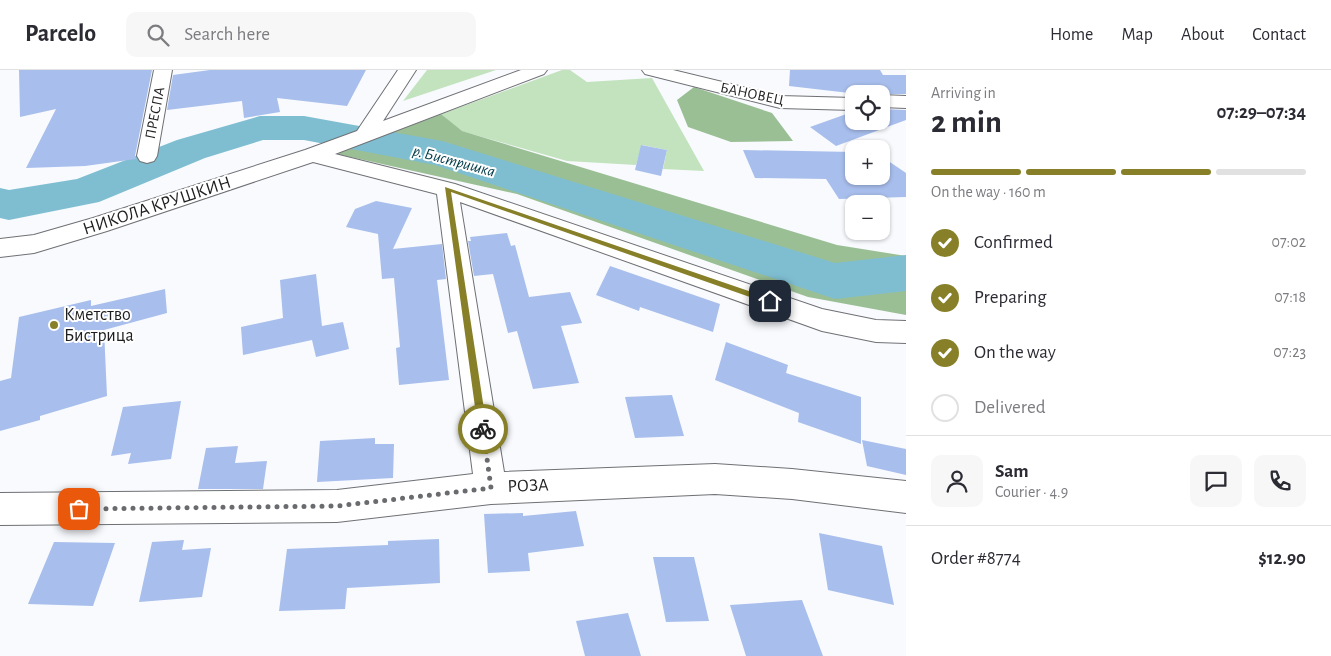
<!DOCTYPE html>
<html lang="en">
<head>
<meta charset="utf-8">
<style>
  body { margin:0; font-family:"Alegreya Sans",sans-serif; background:#f7f7f7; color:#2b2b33; height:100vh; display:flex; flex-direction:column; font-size:19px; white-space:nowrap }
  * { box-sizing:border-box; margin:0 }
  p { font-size:16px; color:#7c7c81 }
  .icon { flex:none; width:28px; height:28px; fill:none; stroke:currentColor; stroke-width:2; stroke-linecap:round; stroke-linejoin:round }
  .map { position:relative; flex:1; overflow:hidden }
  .sheet { display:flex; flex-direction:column; background:#fff; width:425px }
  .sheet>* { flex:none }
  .fabs { position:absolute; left:845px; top:15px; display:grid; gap:10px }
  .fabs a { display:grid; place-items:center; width:45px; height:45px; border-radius:10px; background:#fff; box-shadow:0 1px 4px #0004; font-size:25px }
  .pin { position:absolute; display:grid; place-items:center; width:42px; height:42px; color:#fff; margin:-21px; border-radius:10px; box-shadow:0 2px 8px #0006 }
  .courier { position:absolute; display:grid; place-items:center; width:50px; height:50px; margin:-25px; border:4px solid #878028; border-radius:50%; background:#fff; color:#222; box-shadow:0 1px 6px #0007 }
  .head em { font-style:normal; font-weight:700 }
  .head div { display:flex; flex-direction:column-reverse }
  .head { display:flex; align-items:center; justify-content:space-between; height:85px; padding:0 25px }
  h1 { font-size:32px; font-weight:700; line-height:38px }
  .bar { display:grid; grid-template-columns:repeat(4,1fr); gap:8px 5px; align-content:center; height:60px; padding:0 25px }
  .bar i { height:6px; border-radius:4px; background:#e1e1e2 }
  .bar .active { background:#878028 }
  .bar p { grid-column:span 4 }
  .line { display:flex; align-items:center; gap:12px; padding:0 25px; border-top:1px solid #e1e1e2 }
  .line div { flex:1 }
  .round { display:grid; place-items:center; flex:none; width:52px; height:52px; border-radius:10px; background:#f7f7f7 }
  ol { padding:0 25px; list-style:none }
  li { display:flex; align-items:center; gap:15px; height:55px }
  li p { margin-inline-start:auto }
  li .icon { padding:5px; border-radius:50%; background:#878028; color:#fff; stroke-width:4 }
  li:last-child { color:#7c7c81 }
  li i { width:28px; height:28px; border:2px solid #e1e1e2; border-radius:50% }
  header { display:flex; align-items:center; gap:30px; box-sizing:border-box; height:70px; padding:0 25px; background:#fff; border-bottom:1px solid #e1e1e2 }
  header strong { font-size:24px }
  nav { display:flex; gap:28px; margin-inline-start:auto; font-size:18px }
  .search { width:350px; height:45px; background:#f7f7f7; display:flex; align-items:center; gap:12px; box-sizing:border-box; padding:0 18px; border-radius:10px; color:#7c7c81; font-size:19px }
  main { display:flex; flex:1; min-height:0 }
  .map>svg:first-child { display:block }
  .green { fill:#c2e3be }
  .forest { fill:#9abf95 }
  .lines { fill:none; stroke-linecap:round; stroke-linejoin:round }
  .river { fill:#7fbed1; fill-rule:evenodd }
  .building { fill:#a8beec }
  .minor-casing { stroke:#6f7074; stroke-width:2 }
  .minor { fill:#fff; fill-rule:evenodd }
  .route { fill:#878028 }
  .done { stroke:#6a6b6e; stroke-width:5; stroke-dasharray:0 9 }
  .poi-dot { fill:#878028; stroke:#fff; stroke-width:2 }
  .labels { text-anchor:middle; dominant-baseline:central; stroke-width:4; stroke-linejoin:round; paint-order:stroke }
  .far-street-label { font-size:15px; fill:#1e1e20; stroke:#fff }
  .far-water-label { font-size:16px; font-style:italic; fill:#003a48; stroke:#fff }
  .street-label { font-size:18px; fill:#1e1e20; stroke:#fff }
  .poi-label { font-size:18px; fill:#1e1e20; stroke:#fff; text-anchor:start }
</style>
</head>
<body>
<header>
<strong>Parcelo</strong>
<div class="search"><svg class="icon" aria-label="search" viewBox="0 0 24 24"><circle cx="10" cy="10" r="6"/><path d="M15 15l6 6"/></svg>Search here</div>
<nav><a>Home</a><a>Map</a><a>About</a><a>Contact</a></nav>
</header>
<main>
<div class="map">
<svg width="906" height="586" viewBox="0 0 906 586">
  <rect width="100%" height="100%" fill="#f8fafe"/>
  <path class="green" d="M 427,0 L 496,0 L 403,31 Z
    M 562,0 L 570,0 L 587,12 L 652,8 L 704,101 L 663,99 L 667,80 L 642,75 L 636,95 L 567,91 L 461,61 L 441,44 Z"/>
  <path class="forest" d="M 694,17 L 772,43 L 793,71 L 731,72 L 688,57 L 677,30 Z
    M 441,44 L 462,61 L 837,175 L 906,186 L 906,245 L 808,227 L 517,124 L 337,84 Z"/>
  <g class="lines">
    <path class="river" d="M 260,46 L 304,46 L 442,71 L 835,193 L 906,185 L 906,221 L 835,229 L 435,95 L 304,70 L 263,70 L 205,88 L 99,132 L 9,150 L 0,148 L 0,118 L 9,120 L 77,109 L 177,70 Z"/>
  </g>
  <path class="building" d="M 19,0 L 152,0 L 135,86 L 136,89 L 85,96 L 26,98 L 56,39 L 20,47 Z
    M 210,0 L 366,0 L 347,36 L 277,28 L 280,42 L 244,48 L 242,31 L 167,40 L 173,5 Z
    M 790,0 L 880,0 L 883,5 L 906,5 L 906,24 L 858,24 L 789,16 Z
    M 881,39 L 906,40 L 906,50 L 836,76 L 810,57 L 852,42 L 854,42 L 854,51 L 881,51 Z
    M 641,75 L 667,80 L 661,106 L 635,100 Z
    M 743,80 L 854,82 L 854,106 L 881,106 L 881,86 L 906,103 L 906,127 L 839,129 L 826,109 L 755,108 Z
    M 376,131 L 412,138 L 393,179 L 442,174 L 446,209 L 437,210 L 449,310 L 399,315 L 396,278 L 400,277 L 394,208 L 382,209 L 378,164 L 346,157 L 355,139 Z
    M 507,163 L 511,176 L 515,175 L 529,227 L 570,222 L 582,253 L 561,256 L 579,313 L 533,319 L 517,261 L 508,263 L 493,204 L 474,206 L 468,171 L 471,171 L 470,167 Z
    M 610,196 L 720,234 L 713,262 L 640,237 L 639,241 L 596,225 Z
    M 316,204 L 322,256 L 343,252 L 349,279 L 316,287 L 312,270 L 243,285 L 241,257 L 283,248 L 280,210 Z
    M 165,219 L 167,243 L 104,260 L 107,326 L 40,346 L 40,350 L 0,361 L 0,311 L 11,308 L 19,247 L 91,230 L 91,236 Z
    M 726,272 L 788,295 L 786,303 L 861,327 L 861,374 L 798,352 L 799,343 L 715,310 Z
    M 672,325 L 684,366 L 635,368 L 625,327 Z
    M 181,331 L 171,389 L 128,394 L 131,383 L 111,386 L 123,337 Z
    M 375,368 L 375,374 L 394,374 L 393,408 L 317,412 L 320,371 Z
    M 862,370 L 906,379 L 906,405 L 867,396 Z
    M 238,376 L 235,393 L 267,391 L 263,419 L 198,419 L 206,378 Z
    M 576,441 L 584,476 L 528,483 L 530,501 L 488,503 L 484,444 L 523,443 L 523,446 Z
    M 819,463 L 882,476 L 894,535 L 828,520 Z
    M 439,469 L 440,513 L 347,518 L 345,539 L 279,541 L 287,479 L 388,475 L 388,471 Z
    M 184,470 L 182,480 L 211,478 L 202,527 L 139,532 L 152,472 Z
    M 54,472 L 115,473 L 93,536 L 28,534 Z
    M 653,487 L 694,487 L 709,551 L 666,552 Z
    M 802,530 L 823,586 L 746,586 L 730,535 Z
    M 628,543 L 641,586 L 585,586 L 576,551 Z"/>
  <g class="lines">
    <g class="minor-casing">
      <path id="minor" d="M 154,0 L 172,0 L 157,86 L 154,91 L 147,93 L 140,91 L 137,86 Z
        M 398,0 L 416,0 L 383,51 L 521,0 L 547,0 L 544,4 L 335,84 L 455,114 L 822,239 L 876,250 L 906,251 L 906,273 L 876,272 L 822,261 L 460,132 L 504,402 L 715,394 L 792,399 L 906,411 L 906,443 L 792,429 L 715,424 L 491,434 L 337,452 L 0,455 L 0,423 L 337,420 L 473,404 L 437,124 L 313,92 L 107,161 L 34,183 L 0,187 L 0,169 L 34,165 L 93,148 L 305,80 L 357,61 Z
        M 642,0 L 673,0 L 780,26 L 854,28 L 854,40 L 780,38 L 645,4 Z
        M 881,25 L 906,26 L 906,38 L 881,37 Z"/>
    </g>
    <use href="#minor" class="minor"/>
  </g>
  <path class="route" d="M 445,117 L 772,229 L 774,231 L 767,233 L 451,122 L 487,359 L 483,363 L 478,359 Z"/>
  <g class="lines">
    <path class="done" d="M 79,439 L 337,436 L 491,418 L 483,359"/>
  </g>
  <circle class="poi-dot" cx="54" cy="255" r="5"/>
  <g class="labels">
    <g class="far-street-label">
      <text transform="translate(752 24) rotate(12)">БАНОВЕЦ</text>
      <text transform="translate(155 43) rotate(-79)">ПРЕСПА</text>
    </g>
    <g class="far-water-label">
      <text transform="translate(454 91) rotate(15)">р. Бистришка</text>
    </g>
    <g class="street-label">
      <text transform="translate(157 136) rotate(-18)">НИКОЛА КРУШКИН</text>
      <text transform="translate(528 416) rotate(-2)">РОЗА</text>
    </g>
    <g class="poi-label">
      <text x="64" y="245">Кметство<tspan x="64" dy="21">Бистрица</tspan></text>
    </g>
  </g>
</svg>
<div class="fabs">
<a><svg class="icon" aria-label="locate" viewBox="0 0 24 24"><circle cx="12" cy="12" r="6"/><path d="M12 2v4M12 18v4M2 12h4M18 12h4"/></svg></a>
<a>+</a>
<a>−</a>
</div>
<div class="pin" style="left:79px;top:439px;background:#ea580c"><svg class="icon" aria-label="bag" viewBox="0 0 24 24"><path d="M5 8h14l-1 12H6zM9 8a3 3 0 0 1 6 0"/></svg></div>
<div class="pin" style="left:770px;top:231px;background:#1f2937"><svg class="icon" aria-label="home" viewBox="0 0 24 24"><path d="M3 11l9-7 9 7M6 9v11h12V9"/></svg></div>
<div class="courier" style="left:483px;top:359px"><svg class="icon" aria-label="bike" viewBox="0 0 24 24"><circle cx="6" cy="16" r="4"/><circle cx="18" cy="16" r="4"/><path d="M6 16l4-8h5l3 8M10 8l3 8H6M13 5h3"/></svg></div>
</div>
<section class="sheet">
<div class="head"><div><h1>2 min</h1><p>Arriving in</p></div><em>07:29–07:34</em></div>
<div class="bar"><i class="active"></i><i class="active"></i><i class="active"></i><i></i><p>On the way · 160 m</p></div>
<ol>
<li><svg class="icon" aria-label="check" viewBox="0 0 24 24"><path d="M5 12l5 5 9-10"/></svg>Confirmed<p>07:02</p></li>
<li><svg class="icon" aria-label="check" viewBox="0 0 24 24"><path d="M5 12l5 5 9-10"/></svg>Preparing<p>07:18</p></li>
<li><svg class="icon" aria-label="check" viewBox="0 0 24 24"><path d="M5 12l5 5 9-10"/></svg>On the way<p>07:23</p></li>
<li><i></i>Delivered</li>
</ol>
<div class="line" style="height:90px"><a class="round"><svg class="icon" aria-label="person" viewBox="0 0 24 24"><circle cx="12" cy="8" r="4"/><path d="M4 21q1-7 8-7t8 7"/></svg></a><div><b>Sam</b><p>Courier · 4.9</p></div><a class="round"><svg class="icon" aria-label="chat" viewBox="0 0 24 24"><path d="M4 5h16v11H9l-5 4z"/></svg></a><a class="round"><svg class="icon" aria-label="phone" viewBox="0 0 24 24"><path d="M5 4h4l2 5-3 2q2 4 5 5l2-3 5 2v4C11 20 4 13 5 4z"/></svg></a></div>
<div class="line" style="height:65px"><div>Order #8774</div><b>$12.90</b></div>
</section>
</main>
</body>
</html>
